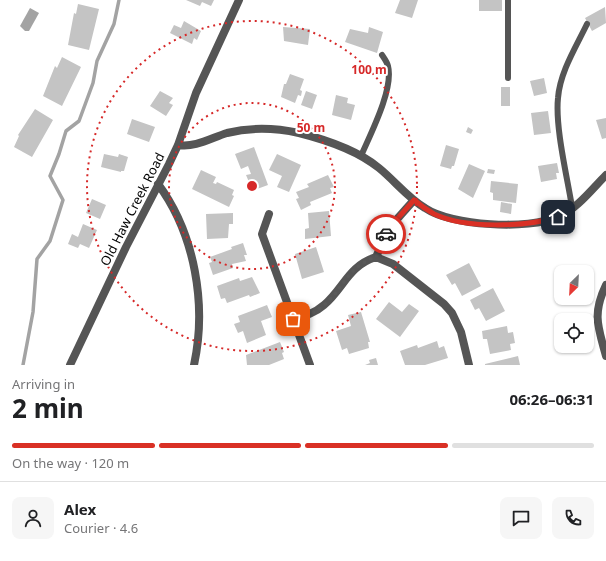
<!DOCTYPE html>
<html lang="en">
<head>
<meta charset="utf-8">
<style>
  body { margin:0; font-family:"Noto Sans",sans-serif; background:#f6f6f6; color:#202124; height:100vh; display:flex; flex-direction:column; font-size:15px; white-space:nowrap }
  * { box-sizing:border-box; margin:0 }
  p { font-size:13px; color:#757577 }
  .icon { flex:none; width:22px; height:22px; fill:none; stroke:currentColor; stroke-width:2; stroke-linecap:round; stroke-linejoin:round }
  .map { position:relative; height:365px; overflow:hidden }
  .side { display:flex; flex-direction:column; background:#fff; flex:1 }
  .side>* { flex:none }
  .needle { width:26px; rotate:204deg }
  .controls { position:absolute; left:554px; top:265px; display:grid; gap:8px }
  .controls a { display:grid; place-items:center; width:40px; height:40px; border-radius:8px; background:#fff; box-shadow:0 1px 3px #0004; font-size:20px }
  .pin { position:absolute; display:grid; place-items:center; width:34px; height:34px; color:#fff; margin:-17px; border-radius:8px; box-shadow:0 2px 6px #0006 }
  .courier { position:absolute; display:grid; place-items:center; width:40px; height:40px; margin:-20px; border:3px solid #d93025; border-radius:50%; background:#fff; color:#222; box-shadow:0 1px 5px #0007 }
  .overview em { font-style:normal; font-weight:700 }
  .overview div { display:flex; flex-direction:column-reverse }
  .overview { display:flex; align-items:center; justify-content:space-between; height:68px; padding:0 12px }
  h1 { font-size:26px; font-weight:700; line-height:30px }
  .bar { display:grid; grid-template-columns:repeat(4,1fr); gap:6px 4px; align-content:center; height:48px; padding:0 12px }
  .bar i { height:5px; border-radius:3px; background:#e0e0e0 }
  .bar .active { background:#d93025 }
  .bar p { grid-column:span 4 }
  .line { display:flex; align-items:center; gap:10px; padding:0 12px; border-top:1px solid #e0e0e0 }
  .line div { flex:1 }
  .round { display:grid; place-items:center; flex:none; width:42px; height:42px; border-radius:8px; background:#f6f6f6 }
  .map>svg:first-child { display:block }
  .water { fill:#a3a3a3 }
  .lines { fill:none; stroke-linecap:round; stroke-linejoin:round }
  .stream { stroke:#a3a3a3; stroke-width:3.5 }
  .building { fill:#c4c4c4 }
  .lane { stroke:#555; stroke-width:6 }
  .street { stroke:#555; stroke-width:8 }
  .done { stroke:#595959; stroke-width:4; stroke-dasharray:0 7.2 }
  .route { stroke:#d93025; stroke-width:5 }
  .ring { fill:none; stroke:#d62828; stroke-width:2; stroke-dasharray:2 4 }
  .labels { text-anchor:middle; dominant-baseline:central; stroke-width:4; stroke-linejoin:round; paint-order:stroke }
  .street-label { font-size:13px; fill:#000; stroke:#fff }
  .centre { fill:#d62828; stroke:#fff; stroke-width:2 }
  .ring-label { font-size:12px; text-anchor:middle; font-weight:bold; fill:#d62828; stroke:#fff; stroke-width:4; stroke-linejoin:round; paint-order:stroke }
</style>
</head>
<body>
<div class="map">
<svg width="606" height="365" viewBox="0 0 606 365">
  <rect width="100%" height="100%" fill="#fff"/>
  <path class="water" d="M 30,8 L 39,13 L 29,31 L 25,31 L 20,26 Z"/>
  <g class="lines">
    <path class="stream" d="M 23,365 L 33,312 L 37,259 L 50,241 L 63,200 L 50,176 L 59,154 L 66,131 L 79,121 L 93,83 L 97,61 L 114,24 L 119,0"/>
  </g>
  <path class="building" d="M 186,0 L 214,0 L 211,6 L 202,2 L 200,6 Z
    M 400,0 L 418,0 L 412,18 L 395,13 Z
    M 479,0 L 502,0 L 502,11 L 479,11 Z
    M 78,4 L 99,9 L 89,50 L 68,45 L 74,13 L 76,14 Z
    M 605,7 L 606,23 L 592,31 L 585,18 Z
    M 184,21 L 201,31 L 197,40 L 194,38 L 192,44 L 170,33 L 174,25 L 181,28 Z
    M 283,27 L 310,29 L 308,45 L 284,41 Z
    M 369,27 L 383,32 L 377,53 L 345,42 L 350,29 L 368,33 Z
    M 62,57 L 81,67 L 62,106 L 43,96 L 55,66 L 57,68 Z
    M 290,74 L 304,79 L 300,90 L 302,91 L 301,96 L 298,95 L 295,103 L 281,97 L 284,84 L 286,84 Z
    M 544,78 L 547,93 L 534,96 L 530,81 Z
    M 501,87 L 510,87 L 510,106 L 501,106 Z
    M 160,91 L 173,98 L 169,103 L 173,105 L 166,116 L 150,106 Z
    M 306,91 L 317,95 L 312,109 L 301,105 Z
    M 336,95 L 348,98 L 347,103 L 355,105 L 351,120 L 332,115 Z
    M 35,109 L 53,120 L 32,157 L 14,147 L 19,136 L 18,135 Z
    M 548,111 L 551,133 L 534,135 L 531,113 Z
    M 606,118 L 606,138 L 602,139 L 596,120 Z
    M 132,119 L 155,127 L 149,142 L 127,134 Z
    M 468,127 L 473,130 L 471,134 L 466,132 Z
    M 446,145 L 459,149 L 454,166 L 452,166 L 451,169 L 440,166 Z
    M 254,147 L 268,185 L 257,189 L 253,180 L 249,182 L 246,175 L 251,174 L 248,166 L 241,169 L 235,154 Z
    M 104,154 L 118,157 L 119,154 L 128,157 L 124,171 L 121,171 L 121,172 L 101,167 Z
    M 277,154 L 301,165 L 289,192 L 277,187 L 282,176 L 269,170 Z
    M 557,163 L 559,173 L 556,173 L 557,179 L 541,182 L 538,166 Z
    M 469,164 L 485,171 L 473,198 L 458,189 Z
    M 488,169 L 495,170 L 494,174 L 487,173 Z
    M 201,170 L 216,177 L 213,183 L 216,184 L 217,182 L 234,190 L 232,195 L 234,196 L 229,207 L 192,189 Z
    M 328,175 L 334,187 L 330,188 L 332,193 L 310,202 L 311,205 L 301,210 L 296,199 L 299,198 L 296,192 L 309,187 L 307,184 Z
    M 491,181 L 518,184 L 516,203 L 493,200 L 493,193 L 490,192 Z
    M 92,199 L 106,205 L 100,219 L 86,213 Z
    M 501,202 L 512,204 L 511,214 L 500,212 Z
    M 329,211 L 331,236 L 305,239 L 305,229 L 309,228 L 308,213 Z
    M 233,213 L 233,224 L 229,224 L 228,238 L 207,239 L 206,214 Z
    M 83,224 L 97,230 L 89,248 L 80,244 L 78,248 L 68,244 L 72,234 L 78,237 Z
    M 243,243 L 247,255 L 244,255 L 246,261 L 232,264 L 233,268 L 213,275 L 209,263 L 212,262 L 210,257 L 232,249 L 231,247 Z
    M 316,247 L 324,272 L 302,279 L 295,254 Z
    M 469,263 L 481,286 L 462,296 L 455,283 L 452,285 L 446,275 Z
    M 252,277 L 260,293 L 250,297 L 249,295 L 227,303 L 225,298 L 221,299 L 217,286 L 239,278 L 240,281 Z
    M 493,288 L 505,311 L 486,321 L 479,308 L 475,310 L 470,300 Z
    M 389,302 L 402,312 L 409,304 L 419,311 L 400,337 L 376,319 Z
    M 267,305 L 272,317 L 261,321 L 266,335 L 247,343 L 243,331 L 238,333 L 234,324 L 240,322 L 238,316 Z
    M 361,312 L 370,342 L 368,342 L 369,348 L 349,354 L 347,348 L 342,350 L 336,331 L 351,326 L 348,315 Z
    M 507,326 L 508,333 L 513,332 L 515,343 L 510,344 L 511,350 L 490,354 L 487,339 L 483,339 L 482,331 Z
    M 437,341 L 439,348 L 444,346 L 448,358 L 425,365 L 405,365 L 400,351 L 417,345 L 418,348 Z
    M 280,342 L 284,352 L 282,353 L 284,359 L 269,365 L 247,365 L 246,355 Z
    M 518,356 L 520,365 L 485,365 L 485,364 Z
    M 376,358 L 378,365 L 365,365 L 370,363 L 369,360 Z"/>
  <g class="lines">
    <path class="lane" d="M 508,78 L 508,0
      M 361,156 C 370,135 394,89 388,66 C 387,62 384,58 382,55
      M 572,207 C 567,176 555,127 558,98 C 560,72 576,47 587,24"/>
    <path class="street" d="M 178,145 C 195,148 211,138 227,133 C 251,127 276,128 299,133 C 327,140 357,150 379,168 C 395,181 408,198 425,208 C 452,226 528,230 558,217 C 577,209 592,189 606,175
      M 158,184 C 195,234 207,305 194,365
      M 269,214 L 262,234 L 310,365
      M 376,257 L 393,264 L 444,304 L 452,313 L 461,332 L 469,365
      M 606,285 C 592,314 598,327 606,356
      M 293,319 C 305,316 315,313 324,305 C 344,288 348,266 376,257 L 390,227 L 414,200
      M 70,365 L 126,247 L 169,164 L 178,145 L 196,93 L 239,0"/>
  </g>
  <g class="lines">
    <path class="done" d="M 293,319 C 305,316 315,313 324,305 C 344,288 348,266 376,257 L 386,234"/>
    <path class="route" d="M 386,234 L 390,227 L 414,200 C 420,205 427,210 434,214 C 466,229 525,227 558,217"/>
  </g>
  <g class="ring">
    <circle cx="252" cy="186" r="83"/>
    <circle cx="252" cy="186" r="165"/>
  </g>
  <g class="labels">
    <g class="street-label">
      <text transform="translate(132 209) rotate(-63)">Old Haw Creek Road</text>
    </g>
  </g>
  <circle cx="252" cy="186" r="6" class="centre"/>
  <g class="ring-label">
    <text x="369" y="74">100 m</text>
    <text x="311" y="132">50 m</text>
  </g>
</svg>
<div class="controls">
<a><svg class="needle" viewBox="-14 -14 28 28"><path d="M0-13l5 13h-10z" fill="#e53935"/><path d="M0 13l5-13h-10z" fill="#757577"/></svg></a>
<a><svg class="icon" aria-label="locate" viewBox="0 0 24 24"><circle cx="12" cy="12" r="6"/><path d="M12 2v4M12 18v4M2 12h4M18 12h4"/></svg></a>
</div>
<div class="pin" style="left:293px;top:319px;background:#ea580c"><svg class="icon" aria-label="bag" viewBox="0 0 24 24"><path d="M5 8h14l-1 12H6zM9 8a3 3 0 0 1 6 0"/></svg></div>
<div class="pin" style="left:558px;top:217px;background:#1f2937"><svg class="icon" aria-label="home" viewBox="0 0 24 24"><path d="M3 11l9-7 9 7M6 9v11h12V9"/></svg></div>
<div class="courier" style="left:386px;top:234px"><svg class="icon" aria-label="car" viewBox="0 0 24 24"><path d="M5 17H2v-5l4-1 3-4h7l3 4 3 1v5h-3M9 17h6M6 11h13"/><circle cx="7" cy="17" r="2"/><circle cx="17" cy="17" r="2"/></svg></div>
</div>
<section class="side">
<div class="overview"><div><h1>2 min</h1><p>Arriving in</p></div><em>06:26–06:31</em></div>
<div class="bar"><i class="active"></i><i class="active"></i><i class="active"></i><i></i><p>On the way · 120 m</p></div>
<div class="line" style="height:72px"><a class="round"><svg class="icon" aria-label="person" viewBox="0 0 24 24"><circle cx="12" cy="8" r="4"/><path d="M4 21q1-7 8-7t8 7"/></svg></a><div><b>Alex</b><p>Courier · 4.6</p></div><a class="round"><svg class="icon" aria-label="chat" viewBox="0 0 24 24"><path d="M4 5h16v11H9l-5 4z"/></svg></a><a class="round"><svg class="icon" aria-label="phone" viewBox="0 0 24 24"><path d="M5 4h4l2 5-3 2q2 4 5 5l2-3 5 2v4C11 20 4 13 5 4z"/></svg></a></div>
</section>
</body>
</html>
